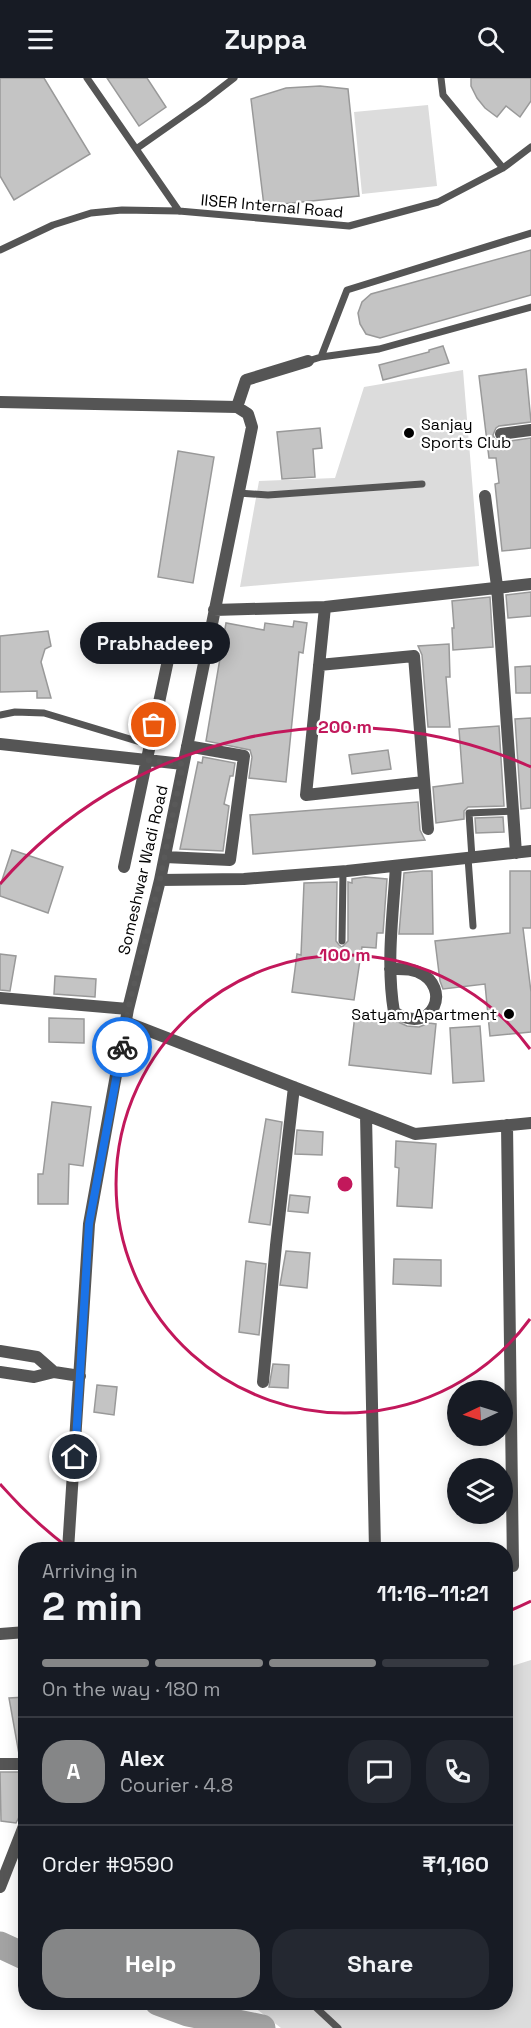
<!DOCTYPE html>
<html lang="en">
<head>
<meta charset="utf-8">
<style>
  body { margin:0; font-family:"Space Grotesk",sans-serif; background:#242831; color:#f1f3f6; height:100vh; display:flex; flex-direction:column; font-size:22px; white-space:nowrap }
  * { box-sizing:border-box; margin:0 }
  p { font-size:20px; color:#9ea1a6 }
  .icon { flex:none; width:33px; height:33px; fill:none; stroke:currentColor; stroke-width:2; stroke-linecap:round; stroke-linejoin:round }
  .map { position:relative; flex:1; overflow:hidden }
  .details { position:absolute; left:18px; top:1464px; width:495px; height:468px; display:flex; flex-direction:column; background:#171b24; border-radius:24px; box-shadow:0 3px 15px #0003 }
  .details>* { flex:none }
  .needle { width:39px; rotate:266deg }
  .fabs { position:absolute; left:447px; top:1302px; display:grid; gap:12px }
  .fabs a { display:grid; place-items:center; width:66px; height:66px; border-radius:50%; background:#171b24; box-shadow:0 3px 15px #0003; font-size:30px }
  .pin { position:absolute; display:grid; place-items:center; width:51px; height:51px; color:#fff; margin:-26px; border:3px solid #fff; border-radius:50%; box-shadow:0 2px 6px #0007 }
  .courier { position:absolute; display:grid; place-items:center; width:60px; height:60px; margin:-30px; border:4px solid #1a73e8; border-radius:50%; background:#fff; color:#222; box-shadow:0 2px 8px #0007 }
  .bubble { position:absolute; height:42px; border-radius:21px; background:#171b24; box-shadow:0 3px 15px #0003; font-size:20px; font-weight:800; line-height:42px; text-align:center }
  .summary em { font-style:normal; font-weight:800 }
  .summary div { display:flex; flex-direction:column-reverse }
  .summary { display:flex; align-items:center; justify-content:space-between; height:102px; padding:0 24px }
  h1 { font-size:39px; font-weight:800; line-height:45px }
  .bar { display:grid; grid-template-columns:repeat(4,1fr); gap:9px 6px; align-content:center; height:72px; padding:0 24px }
  .bar i { height:8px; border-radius:4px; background:#363941 }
  .bar .current { background:#858687 }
  .bar p { grid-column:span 4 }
  .line { display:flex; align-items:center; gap:15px; padding:0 24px; border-top:2px solid #363941 }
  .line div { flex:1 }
  .round { display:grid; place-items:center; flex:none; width:63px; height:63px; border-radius:24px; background:#242831 }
  .primary-button { display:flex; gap:12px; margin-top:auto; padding:12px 24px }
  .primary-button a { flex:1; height:69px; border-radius:24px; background:#858687; color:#fff; font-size:24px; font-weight:800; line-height:69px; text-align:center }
  .primary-button a+a { background:#242831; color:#f1f3f6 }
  header { display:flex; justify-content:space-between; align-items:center; height:78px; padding:0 24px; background:#171b24; font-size:27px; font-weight:800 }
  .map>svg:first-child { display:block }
  .green { fill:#dcdcdc }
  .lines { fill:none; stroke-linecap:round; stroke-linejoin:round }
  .river { stroke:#a3a3a3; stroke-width:27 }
  .building { fill:#c4c4c4; stroke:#999; stroke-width:1.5 }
  .lane { stroke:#555; stroke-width:7 }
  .street { stroke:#555; stroke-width:12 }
  .done { stroke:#595959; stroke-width:6; stroke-dasharray:0 10.8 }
  .route { stroke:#1a73e8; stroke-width:8 }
  .ring { fill:none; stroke:#c2185b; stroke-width:3 }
  .poi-dot { fill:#000; stroke:#fff; stroke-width:2 }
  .labels { text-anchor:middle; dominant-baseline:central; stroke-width:4.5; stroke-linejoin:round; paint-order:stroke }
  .street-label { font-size:16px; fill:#000; stroke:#fff }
  .poi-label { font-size:16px; fill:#000; stroke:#fff; text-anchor:start }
  .centre { fill:#c2185b; stroke:#fff; stroke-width:3 }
  .ring-label { font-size:18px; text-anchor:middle; font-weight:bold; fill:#c2185b; stroke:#fff; stroke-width:4.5; stroke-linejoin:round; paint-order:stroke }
</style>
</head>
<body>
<header><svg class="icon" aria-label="menu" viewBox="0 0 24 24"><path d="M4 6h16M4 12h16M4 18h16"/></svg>Zuppa<svg class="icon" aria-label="search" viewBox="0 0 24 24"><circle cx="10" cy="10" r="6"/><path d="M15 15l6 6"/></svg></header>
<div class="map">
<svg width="531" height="1950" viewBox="0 0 531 1950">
  <rect width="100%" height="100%" fill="#fff"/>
  <path class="green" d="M 428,27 L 437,108 L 362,116 L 354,34 Z
    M 463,292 L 479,488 L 240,509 L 259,403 L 335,400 L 364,309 Z
    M 531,1582 L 531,1950 L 281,1950 L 249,1925 L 506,1924 L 506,1590 Z"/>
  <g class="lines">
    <path class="river" d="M 0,1867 L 26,1879
      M 158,1924 L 188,1935 L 262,1950"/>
  </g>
  <path class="building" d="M 0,0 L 44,0 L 90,76 L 14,122 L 0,98 Z
    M 107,0 L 147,0 L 166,29 L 139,48 Z
    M 471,0 L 531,0 L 531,23 L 520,39 L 506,28 L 497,39 L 485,30 L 477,20 L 471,8 Z
    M 320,8 L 348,11 L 359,118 L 264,128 L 251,21 L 286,10 Z
    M 531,172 L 531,217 L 380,260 L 366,256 L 360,246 L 358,235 L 362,224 L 371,216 Z
    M 443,268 L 449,285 L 383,302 L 379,287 L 429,274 L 429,272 Z
    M 526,291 L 531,344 L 499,348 L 496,350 L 493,357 L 495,361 L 502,364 L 531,360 L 531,470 L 502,473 L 495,406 L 499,405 L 496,380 L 489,380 L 479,298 Z
    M 320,350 L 322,370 L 313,371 L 315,399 L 282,401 L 277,354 Z
    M 178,373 L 214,379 L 193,505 L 158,499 Z
    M 531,514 L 531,538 L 508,540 L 506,517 Z
    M 490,519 L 493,569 L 453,572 L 452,550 L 454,550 L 452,523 Z
    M 294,543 L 307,545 L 303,575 L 299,574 L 286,704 L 249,700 L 252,679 L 250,672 L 206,663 L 226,545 L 264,552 L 265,545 L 293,549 Z
    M 48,553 L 51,568 L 45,571 L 41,584 L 51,620 L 37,620 L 37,613 L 0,614 L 0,558 Z
    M 449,566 L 450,599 L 446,599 L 450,649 L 428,649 L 422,577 L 418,568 Z
    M 531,588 L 531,615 L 516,615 L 515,589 Z
    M 531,640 L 531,730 L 521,731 L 515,641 Z
    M 499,648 L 504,728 L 468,729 L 464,733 L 464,741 L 436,745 L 433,709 L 463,705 L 459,651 Z
    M 388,672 L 391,691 L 352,696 L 349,677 Z
    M 203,679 L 235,685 L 233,698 L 230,698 L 224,726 L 229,728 L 223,773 L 180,771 L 198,684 L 202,685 Z
    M 418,724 L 420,752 L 425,762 L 253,776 L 250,737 Z
    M 503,739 L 504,754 L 476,755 L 475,740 Z
    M 12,772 L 63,789 L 48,835 L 0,818 L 0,808 Z
    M 423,793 L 432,793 L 433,856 L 399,856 L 404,795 Z
    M 510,793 L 531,793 L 531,850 L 523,850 L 531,914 L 531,954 L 490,958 L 485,906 L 443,911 L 440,903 L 435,863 L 510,855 Z
    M 365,799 L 387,801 L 383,855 L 377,855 L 376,870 L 362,869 L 354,922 L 292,914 L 297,876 L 301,877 L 304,805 L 337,804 L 336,863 L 339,867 L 342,869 L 348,863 L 348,804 L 352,805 L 352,801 Z
    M 0,876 L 16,878 L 10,913 L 0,912 Z
    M 55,898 L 96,901 L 95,919 L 54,916 Z
    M 355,937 L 389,940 L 407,948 L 419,949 L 429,945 L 436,946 L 431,996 L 349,987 Z
    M 49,940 L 84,941 L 84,965 L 49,964 Z
    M 480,948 L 484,1003 L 453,1005 L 450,950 Z
    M 52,1024 L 91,1029 L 83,1088 L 69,1086 L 68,1126 L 38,1126 L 38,1096 L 43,1096 Z
    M 266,1041 L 282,1044 L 270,1147 L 249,1144 Z
    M 297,1052 L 323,1054 L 322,1077 L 295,1076 Z
    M 396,1063 L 436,1066 L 432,1130 L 397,1128 L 399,1090 L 395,1089 Z
    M 290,1117 L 310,1119 L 308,1135 L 288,1133 Z
    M 286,1173 L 310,1175 L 307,1210 L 280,1207 Z
    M 394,1181 L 441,1182 L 441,1208 L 393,1206 Z
    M 246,1183 L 266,1186 L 259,1257 L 239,1254 Z
    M 273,1286 L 289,1287 L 288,1310 L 269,1309 Z
    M 97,1307 L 117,1309 L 114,1337 L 94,1334 Z
    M 26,1619 L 26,1676 L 19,1676 L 9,1620 Z
    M 0,1694 L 26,1694 L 26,1735 L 20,1737 L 16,1745 L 1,1743 Z"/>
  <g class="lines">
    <path class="lane" d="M 87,0 L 179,133
      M 441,0 L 443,17 L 503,90
      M 136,71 L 203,24 L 234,0
      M 0,172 L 53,147 L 91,135 L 122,132 L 179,133 L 349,148 L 438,124 L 503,90 L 531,69
      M 321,279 L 347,212 L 531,155
      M 308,283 L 321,279 L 379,271 L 531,229
      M 238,415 L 268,417 L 422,406
      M 0,637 L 15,634 L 44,635 L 150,667
      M 468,780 L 473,848
      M 472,780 L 469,735 L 513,733
      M 342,863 L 343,794
      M 310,1924 L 338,1950
      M 315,1928 L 360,1924"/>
    <path class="street" d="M 0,324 L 237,329 L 248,336 L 252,349 L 160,802 L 128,931 L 89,1146 L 68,1472
      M 237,329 L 246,302 L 308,283
      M 501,356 L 531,352
      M 485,418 L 497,508 L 516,775
      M 325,529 L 306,717 L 424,704
      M 214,532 L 325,529 L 531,506
      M 319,587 L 414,578 L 428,751
      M 0,666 L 183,686
      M 165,779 L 230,782 L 244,678 L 187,668
      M 124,789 L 171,568
      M 160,802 L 244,801 L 347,793 L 531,773
      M 390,891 C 399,891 410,890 418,894 C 453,909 433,959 394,934 C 386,886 393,836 396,788
      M 0,920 L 128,931
      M 126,944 L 415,1056 L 531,1045
      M 366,1037 L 375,1472
      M 507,1047 L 513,1488
      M 0,1273 L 37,1279 L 54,1294
      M 0,1294 L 34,1299 L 54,1294 L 80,1298
      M 263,1304 L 276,1167 L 294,1009
      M 0,1556 L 26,1554
      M 0,1686 L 26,1686
      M 0,1809 L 26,1743"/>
  </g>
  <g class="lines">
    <path class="done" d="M 122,969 L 128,931 L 160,802 L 183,686 L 147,682 L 154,647"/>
    <path class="route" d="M 75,1379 L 89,1146 L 122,969"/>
  </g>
  <g class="ring">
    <path d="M530 1241A229 229 0 1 1 530 971"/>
    <path d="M531 1523A457 457 0 0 1 509 1533M70 1471A457 457 0 0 1 0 1406M0 806A457 457 0 0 1 531 689"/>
  </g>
  <g class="poi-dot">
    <circle cx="409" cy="355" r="6"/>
    <circle cx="509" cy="936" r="6"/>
  </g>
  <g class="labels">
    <g class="street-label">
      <text transform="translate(272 128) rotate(5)">IISER Internal Road</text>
      <text transform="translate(143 792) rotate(-77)">Someshwar Wadi Road</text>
    </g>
    <g class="poi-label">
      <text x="421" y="346">Sanjay<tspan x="421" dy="18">Sports Club</tspan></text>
      <text x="497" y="936" text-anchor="end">Satyam Apartment</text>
    </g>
  </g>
  <circle cx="345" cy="1106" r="9" class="centre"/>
  <g class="ring-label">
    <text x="345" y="655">200 m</text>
    <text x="345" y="883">100 m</text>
  </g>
</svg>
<div class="fabs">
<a><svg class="needle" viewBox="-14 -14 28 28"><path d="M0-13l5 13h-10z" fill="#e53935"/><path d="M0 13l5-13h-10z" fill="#9ea1a6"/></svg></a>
<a><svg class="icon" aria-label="layers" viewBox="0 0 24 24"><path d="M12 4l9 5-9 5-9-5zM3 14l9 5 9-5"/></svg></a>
</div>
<div class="pin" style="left:154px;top:647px;background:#ea580c"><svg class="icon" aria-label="bag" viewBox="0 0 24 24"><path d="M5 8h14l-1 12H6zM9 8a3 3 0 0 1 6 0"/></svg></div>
<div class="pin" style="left:75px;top:1379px;background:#1f2937"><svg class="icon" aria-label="home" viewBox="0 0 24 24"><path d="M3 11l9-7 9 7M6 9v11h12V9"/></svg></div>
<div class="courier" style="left:122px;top:969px"><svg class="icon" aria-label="bike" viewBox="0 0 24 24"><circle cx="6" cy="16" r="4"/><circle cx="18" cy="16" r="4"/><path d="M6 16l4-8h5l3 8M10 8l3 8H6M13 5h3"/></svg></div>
<div class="bubble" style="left:80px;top:544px;width:150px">Prabhadeep</div>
<section class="details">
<div class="summary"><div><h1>2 min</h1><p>Arriving in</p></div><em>11:16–11:21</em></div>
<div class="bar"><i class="current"></i><i class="current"></i><i class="current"></i><i></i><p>On the way · 180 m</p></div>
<div class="line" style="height:108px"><b class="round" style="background:#858687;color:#fff">A</b><div><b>Alex</b><p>Courier · 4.8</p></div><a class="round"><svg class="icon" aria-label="chat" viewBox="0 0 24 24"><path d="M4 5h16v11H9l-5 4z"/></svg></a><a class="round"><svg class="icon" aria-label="phone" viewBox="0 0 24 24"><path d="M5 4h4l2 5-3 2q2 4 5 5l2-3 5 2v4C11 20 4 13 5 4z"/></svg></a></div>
<div class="line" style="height:78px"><div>Order #9590</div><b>₹1,160</b></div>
<div class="primary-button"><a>Help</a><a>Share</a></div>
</section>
</div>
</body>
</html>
